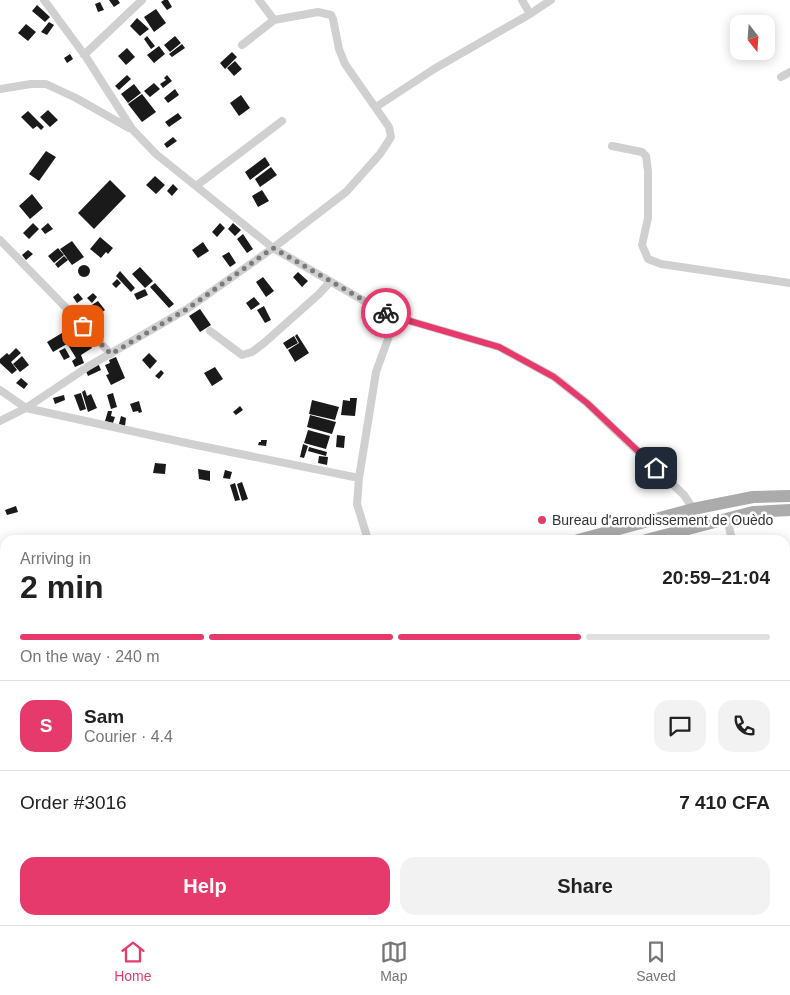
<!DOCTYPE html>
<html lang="en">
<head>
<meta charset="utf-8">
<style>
  body { margin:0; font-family:Helvetica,sans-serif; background:#f2f2f2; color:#222; height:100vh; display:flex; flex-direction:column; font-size:19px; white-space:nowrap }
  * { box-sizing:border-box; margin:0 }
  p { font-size:16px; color:#767676 }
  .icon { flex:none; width:28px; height:28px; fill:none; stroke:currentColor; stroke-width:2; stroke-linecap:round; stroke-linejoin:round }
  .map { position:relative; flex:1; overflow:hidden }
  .drawer { position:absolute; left:0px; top:535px; width:790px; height:390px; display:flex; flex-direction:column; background:#fff; border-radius:15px 15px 0 0; box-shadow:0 2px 12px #0003 }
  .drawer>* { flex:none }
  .needle { width:32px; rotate:163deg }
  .controls { position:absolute; left:730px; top:15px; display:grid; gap:10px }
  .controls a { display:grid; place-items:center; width:45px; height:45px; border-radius:10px; background:#fff; box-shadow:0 2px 12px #0003; font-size:25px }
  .pin { position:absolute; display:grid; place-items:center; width:42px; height:42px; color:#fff; margin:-21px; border-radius:10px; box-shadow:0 2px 8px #0006 }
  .courier { position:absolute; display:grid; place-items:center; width:50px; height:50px; margin:-25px; border:4px solid #e53a6b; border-radius:50%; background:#fff; color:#222; box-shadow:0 1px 6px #0007 }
  .headline em { font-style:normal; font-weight:600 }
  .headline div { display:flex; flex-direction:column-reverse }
  .headline { display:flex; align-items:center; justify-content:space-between; height:85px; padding:0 20px }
  h1 { font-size:32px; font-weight:600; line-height:38px }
  .bar { display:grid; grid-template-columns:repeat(4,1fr); gap:8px 5px; align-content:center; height:60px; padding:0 20px }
  .bar i { height:6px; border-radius:4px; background:#e0e0e0 }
  .bar .current { background:#e53a6b }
  .bar p { grid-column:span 4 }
  .line { display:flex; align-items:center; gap:12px; padding:0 20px; border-top:1px solid #e0e0e0 }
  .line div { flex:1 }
  .round { display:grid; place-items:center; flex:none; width:52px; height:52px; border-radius:15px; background:#f2f2f2 }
  .primary-button { display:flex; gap:10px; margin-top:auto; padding:10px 20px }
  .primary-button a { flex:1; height:58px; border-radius:15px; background:#e53a6b; color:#fff; font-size:20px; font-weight:600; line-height:58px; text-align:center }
  .primary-button a+a { background:#f2f2f2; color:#222 }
  .tabs { display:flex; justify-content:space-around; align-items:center; height:70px; border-top:1px solid #e0e0e0; background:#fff; font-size:14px; color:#767676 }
  .tabs a { display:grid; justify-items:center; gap:2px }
  .tabs .current { color:#e53a6b }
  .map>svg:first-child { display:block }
  .building { fill:#1a1a1a }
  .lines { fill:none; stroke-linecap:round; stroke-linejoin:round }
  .minor { stroke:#d0d0d0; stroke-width:8 }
  .primary { stroke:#ababab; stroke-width:12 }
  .done { stroke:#7a7a7a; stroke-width:5; stroke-dasharray:0 9 }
  .route { stroke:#e53a6b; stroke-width:6 }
  .poi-dot { fill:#e53a6b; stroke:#fff; stroke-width:2 }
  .labels { text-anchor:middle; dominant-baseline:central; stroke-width:5; stroke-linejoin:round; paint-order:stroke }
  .poi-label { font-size:14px; fill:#333; stroke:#fff; text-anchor:start }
</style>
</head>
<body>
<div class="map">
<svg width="790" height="925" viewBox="0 0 790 925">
  <rect width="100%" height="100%" fill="#fff"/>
  <path class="building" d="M 109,0 L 118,0 L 120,3 L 114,7 Z
    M 164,0 L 168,0 L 172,7 L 167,10 L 161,2 Z
    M 100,2 L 104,10 L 98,12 L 95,4 Z
    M 37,5 L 50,17 L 45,22 L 32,11 Z
    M 156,9 L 166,23 L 154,32 L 144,17 Z
    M 137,18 L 149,29 L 140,36 L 130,26 Z
    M 49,22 L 54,25 L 47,35 L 41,32 Z
    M 26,24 L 36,32 L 28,41 L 18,33 Z
    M 147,36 L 155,46 L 151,49 L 144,39 Z
    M 175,36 L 181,43 L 170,52 L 164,45 Z
    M 182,44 L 185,48 L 172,57 L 169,54 Z
    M 159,46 L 165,54 L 154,63 L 147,55 Z
    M 127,48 L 135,57 L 126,65 L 118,56 Z
    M 232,52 L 237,57 L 225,69 L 220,63 Z
    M 70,54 L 73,59 L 67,63 L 64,58 Z
    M 235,61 L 242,69 L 234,76 L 227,68 Z
    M 127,75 L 131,79 L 119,90 L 115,86 Z
    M 167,75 L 172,81 L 163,88 L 160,84 L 166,80 L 164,78 Z
    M 154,83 L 160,89 L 150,97 L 144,91 Z
    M 134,84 L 141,93 L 128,103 L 121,94 Z
    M 175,89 L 179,95 L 168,103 L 164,98 Z
    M 142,94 L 156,112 L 142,122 L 128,104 Z
    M 241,95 L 250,108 L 239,116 L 230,103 Z
    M 48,110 L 58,120 L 50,127 L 40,117 Z
    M 28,111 L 44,127 L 41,130 L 37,126 L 33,129 L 21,117 Z
    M 178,113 L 182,118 L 169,127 L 165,122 Z
    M 173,137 L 177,141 L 167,148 L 164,144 Z
    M 46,151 L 56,157 L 39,181 L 29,174 Z
    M 265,157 L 270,165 L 250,180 L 245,172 Z
    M 271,167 L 277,175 L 260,187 L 255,179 Z
    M 155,176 L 165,185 L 156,194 L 146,185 Z
    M 110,180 L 126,196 L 94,229 L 78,213 Z
    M 173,184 L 178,189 L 172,196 L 167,191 Z
    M 262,190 L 269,201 L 258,207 L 252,196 Z
    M 32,194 L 43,208 L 30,219 L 19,206 Z
    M 33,223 L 39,229 L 29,239 L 23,233 Z
    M 48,223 L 53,229 L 45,234 L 41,229 Z
    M 220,223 L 225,228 L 217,237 L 212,232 Z
    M 233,223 L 241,230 L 235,236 L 228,229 Z
    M 243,234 L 253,249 L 247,253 L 237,239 Z
    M 100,237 L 113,248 L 108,254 L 106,252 L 101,258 L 90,249 Z
    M 72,241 L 84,257 L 72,265 L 60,249 Z
    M 203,242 L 209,251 L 198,258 L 192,250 Z
    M 58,248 L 64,255 L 54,263 L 48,256 Z
    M 28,250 L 33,254 L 26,260 L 22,255 Z
    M 229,252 L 236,263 L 230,267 L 222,256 Z
    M 64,256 L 68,260 L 58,268 L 55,264 Z
    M78 271a6 6 0 1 1 12 0a6 6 0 1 1-12 0Z
    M 140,267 L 153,281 L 145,288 L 132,274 Z
    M 120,271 L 135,288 L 131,292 L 116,276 Z
    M 298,272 L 308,281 L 302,287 L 293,277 Z
    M 263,277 L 274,291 L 266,297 L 256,282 Z
    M 117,279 L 121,283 L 116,288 L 112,284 Z
    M 155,283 L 174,304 L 169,308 L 150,287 Z
    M 145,289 L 148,295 L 137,300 L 134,294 Z
    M 78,293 L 83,299 L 77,303 L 73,297 Z
    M 93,293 L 97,297 L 92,303 L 87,298 Z
    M 254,297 L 260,304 L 251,310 L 246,303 Z
    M 98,301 L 105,310 L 94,318 L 87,308 Z
    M 264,306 L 271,320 L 265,323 L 257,310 Z
    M 200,309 L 211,325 L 200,332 L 189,316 Z
    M 72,327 L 79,337 L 53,352 L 47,342 Z
    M 297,334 L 309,353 L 295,362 L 288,350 L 299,343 L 295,336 Z
    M 84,335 L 92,348 L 81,355 L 84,363 L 75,367 L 72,361 L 76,358 L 68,345 Z
    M 294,336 L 298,343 L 287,349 L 283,343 Z
    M 16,348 L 21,353 L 11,362 L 17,370 L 12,374 L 0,363 L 0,359 L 7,353 L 9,355 Z
    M 65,348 L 70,357 L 64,360 L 59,351 Z
    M 149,353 L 157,361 L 150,369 L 142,360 Z
    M 22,356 L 29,365 L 20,372 L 13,364 Z
    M 116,357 L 125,378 L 111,385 L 106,375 L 109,374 L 105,365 L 110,363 L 109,360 Z
    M 98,363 L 101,370 L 88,376 L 85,369 Z
    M 215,367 L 223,379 L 212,386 L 204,373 Z
    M 161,370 L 164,373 L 159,379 L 155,376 Z
    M 21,378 L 28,384 L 24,389 L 16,383 Z
    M 85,390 L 87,396 L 91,394 L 97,408 L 88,412 L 82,392 Z
    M 81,393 L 86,409 L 80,411 L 74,395 Z
    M 113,393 L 117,407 L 111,409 L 107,395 Z
    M 64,395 L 65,400 L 55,404 L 53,398 Z
    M 350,398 L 357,398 L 355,416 L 341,415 L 343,400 L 350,401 Z
    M 312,400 L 339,407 L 335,420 L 309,414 Z
    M 139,401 L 142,412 L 139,413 L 138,411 L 133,412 L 130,404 Z
    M 240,406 L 243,410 L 236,415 L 233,412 Z
    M 108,411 L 112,411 L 111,416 L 115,417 L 113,423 L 105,421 Z
    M 310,415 L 336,422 L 332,434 L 307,427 Z
    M 121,416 L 126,418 L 125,426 L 119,424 Z
    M 308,430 L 330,436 L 326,449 L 304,443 Z
    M 337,435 L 345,436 L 344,448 L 336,447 Z
    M 261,440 L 267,440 L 266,446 L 258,445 L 259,442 L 261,442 Z
    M 303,444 L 308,446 L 304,458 L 300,457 Z
    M 309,447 L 327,452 L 326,456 L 308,451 Z
    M 319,456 L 328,457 L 327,465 L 318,463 Z
    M 155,463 L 166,464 L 165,474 L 153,473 Z
    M 198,469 L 210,471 L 210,481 L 199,479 Z
    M 225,470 L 232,472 L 230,479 L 223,478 Z
    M 242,482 L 248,499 L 242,501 L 237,484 Z
    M 235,483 L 240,500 L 235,501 L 230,485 Z
    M 16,506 L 18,512 L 7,515 L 5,510 Z"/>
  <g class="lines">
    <path class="minor" d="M 44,0 L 86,57 L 132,129 L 156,154 L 273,248 L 371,305 L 396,317 L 499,347 L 554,377 L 587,403 L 613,428 L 684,495 L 693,509
      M 259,0 L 274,20
      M 522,0 L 530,14
      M 84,55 L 142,0
      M 781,77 L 790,72
      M 0,89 L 31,84 L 46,84 L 76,98 L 129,128
      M 376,107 L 434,69 L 530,14 L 551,0
      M 612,146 L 642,152 L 646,156 L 648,171 L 648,218 L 642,245 L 648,259 L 661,264 L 790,283
      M 196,186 L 282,121
      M 0,240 L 111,354
      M 210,331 L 242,355 L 252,352 L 264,343 L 319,294 L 330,282
      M 0,390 L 26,408 L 191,444 L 359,478
      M 0,421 L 26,408 L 89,366 L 187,309 L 273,248 L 346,192 L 380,154 L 391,137 L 389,127 L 345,64 L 339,49 L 333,19 L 331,15 L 318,12 L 274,20 L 242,45
      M 727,518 L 732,540
      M 368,540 L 357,504 L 359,478 L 376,372 L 396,317
      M 785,674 L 790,678
      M 425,920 L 426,925
      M 379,925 L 388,920"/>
    <path class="primary" d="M 578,540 L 693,509 L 753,497 L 790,496
      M 646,540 L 753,512 L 790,510
      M 0,629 L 5,629
      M 0,648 L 5,648"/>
  </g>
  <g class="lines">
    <path class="done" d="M 83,326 L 111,354 L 187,309 L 273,248 L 386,313"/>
    <path class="route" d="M 386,313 L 396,317 L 499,347 L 554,377 L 587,403 L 656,468"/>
  </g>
  <circle class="poi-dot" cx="542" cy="520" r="5"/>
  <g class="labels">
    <g class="poi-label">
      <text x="552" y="520">Bureau d'arrondissement de Ouèdo</text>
    </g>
  </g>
</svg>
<div class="controls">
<a><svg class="needle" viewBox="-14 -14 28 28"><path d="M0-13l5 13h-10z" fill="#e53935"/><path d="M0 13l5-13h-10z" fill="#767676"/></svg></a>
</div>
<div class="pin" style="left:83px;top:326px;background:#ea580c"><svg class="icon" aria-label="bag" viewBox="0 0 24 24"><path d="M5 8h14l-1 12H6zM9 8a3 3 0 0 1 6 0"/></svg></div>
<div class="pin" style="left:656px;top:468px;background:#1f2937"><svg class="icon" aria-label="home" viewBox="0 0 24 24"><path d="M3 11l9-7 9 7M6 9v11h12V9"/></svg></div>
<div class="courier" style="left:386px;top:313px"><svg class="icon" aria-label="bike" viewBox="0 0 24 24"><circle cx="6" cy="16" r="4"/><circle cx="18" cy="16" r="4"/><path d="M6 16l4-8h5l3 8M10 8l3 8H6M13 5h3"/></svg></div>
<section class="drawer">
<div class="headline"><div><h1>2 min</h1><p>Arriving in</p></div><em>20:59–21:04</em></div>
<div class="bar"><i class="current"></i><i class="current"></i><i class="current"></i><i></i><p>On the way · 240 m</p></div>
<div class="line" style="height:90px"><b class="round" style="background:#e53a6b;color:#fff">S</b><div><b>Sam</b><p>Courier · 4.4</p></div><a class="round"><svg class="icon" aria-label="chat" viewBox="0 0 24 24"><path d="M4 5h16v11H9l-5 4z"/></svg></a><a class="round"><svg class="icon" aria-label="phone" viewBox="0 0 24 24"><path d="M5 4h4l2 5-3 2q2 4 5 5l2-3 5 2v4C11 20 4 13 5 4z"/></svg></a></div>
<div class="line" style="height:65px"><div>Order #3016</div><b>7 410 CFA</b></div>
<div class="primary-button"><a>Help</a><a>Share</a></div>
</section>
</div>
<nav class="tabs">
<a class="current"><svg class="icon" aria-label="home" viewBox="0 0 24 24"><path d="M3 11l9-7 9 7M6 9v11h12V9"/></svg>Home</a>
<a><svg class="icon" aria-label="map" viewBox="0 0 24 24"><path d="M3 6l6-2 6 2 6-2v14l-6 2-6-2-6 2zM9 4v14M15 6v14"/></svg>Map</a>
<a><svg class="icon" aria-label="saved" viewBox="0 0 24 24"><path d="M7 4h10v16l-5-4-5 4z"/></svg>Saved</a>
</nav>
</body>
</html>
